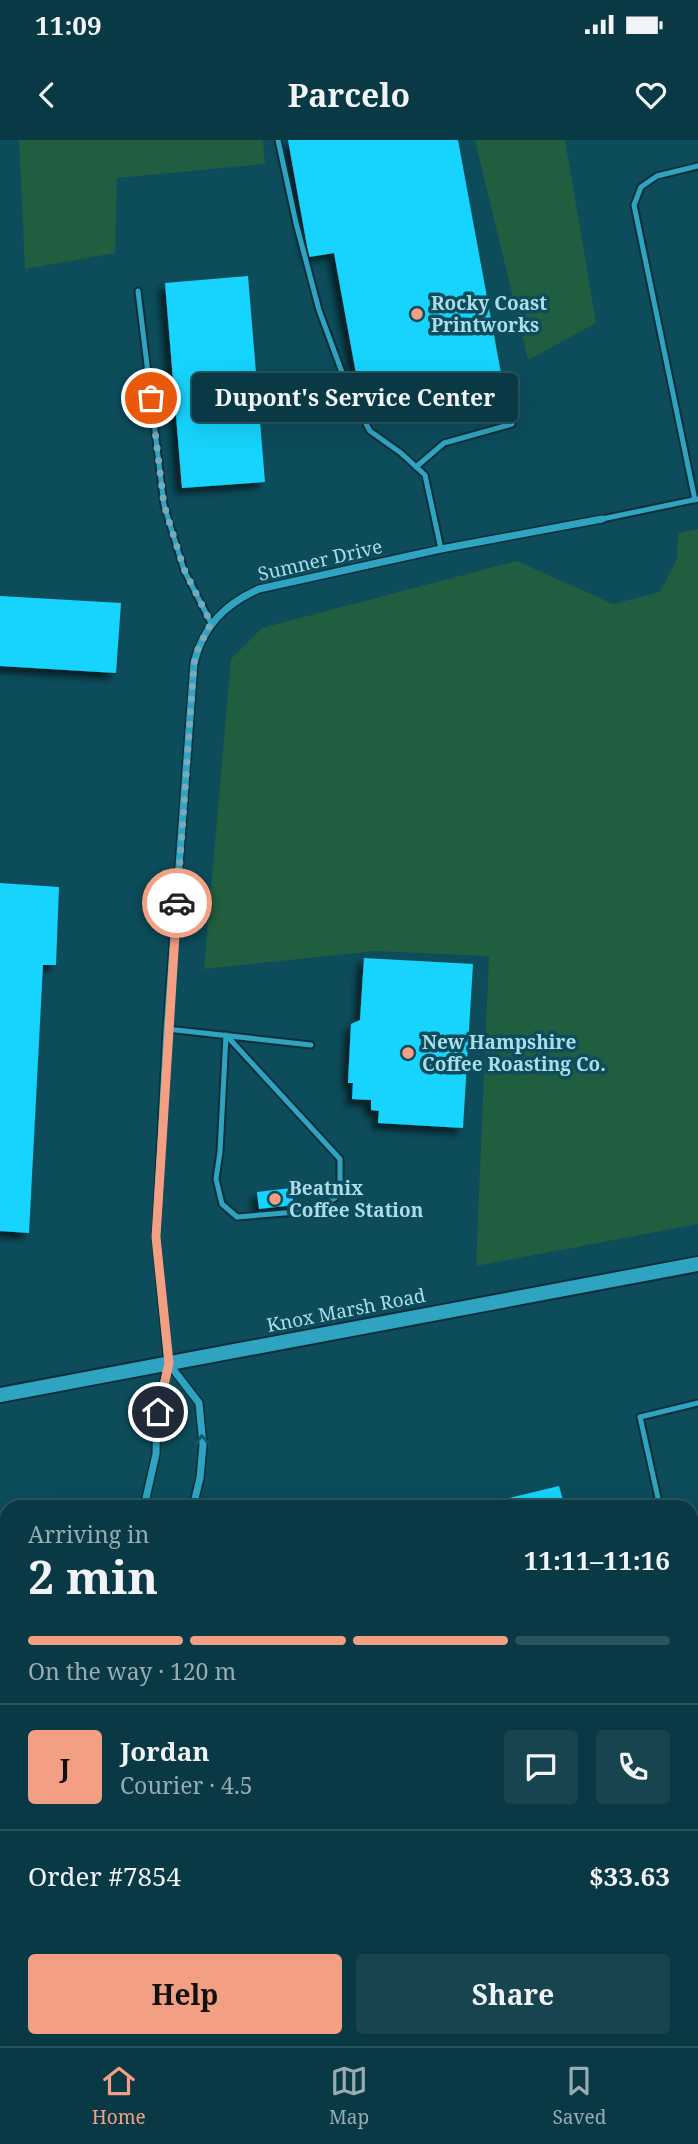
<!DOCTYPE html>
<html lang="en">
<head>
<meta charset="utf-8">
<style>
  body { margin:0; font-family:"Noto Serif",serif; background:#17444f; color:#f1f3f6; height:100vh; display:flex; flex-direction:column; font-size:26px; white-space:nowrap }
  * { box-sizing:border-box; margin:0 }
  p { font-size:23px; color:#99acb2 }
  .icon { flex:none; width:38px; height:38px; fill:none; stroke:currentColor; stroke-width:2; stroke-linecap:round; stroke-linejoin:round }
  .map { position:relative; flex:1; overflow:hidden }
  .side { position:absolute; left:0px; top:1360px; width:698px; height:548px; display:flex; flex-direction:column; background:#093944; border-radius:21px 21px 0 0; box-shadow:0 7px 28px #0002,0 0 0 2px #29535d }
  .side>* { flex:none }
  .pin { position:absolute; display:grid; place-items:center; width:60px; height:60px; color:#fff; margin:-30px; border:4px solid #fff; border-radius:50%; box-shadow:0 2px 7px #0007 }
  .courier { position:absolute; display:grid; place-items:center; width:70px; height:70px; margin:-35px; border:5px solid #f39f84; border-radius:50%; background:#fff; color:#222; box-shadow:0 2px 9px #0007 }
  .bubble { position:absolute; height:49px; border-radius:7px; background:#093944; box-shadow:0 7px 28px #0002,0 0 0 2px #29535d; font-size:23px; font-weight:700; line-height:49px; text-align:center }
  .overview em { font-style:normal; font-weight:700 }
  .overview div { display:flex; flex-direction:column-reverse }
  .overview { display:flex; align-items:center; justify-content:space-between; height:119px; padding:0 28px }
  h1 { font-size:46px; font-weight:700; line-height:52px }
  .bar { display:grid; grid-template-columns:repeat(4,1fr); gap:10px 7px; align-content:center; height:84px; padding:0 28px }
  .bar i { height:9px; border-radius:5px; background:#29535d }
  .bar .current { background:#f39f84 }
  .bar p { grid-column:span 4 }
  .line { display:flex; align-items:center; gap:18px; padding:0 28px; border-top:2px solid #29535d }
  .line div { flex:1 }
  .round { display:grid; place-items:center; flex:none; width:74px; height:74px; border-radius:7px; background:#17444f }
  .button { display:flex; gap:14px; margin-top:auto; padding:14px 28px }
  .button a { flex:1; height:80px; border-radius:7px; background:#f39f84; color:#111; font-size:28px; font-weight:700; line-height:80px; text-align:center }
  .button a+a { background:#17444f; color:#f1f3f6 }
  .status { display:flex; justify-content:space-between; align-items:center; height:49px; padding:0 35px; background:#093944; direction:ltr }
  .status svg { height:19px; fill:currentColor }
  header { display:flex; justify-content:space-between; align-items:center; height:91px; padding:0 28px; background:#093944; font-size:32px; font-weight:700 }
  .tab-bar { display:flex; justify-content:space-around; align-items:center; height:98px; border-top:2px solid #29535d; background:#093944; font-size:19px; color:#99acb2 }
  .tab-bar a { display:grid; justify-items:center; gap:4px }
  .tab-bar .current { color:#f39f84 }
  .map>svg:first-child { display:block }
  .green { fill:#215e40 }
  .building { fill:#13d4fd; filter:url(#shadow) }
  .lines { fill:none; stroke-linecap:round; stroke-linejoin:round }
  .lane-casing { stroke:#0b2f39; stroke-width:9 }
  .street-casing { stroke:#0b2f39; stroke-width:10 }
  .secondary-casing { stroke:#0b2f39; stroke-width:18 }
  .lane { stroke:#2fa4c2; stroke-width:5 }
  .street { stroke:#2fa4c2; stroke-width:7 }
  .secondary { stroke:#2fa4c2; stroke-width:14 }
  .oneway { stroke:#11596a }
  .done { stroke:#74aab9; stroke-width:7; stroke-dasharray:0 12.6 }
  .route { stroke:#f39f84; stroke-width:9 }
  .poi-dot { fill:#f39f84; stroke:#0c4c5b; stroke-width:2.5 }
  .labels { text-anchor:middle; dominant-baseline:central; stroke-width:7; stroke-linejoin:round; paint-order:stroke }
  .poi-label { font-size:19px; font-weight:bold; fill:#acddec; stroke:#0c4c5b; text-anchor:start }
  .street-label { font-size:19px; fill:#acddec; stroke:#0c4c5b }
</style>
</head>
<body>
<div class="status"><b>11:09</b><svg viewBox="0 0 49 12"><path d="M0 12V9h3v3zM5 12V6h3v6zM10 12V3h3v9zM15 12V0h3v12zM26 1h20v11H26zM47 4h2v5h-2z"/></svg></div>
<header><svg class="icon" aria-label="back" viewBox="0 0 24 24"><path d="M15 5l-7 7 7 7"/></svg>Parcelo<svg class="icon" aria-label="heart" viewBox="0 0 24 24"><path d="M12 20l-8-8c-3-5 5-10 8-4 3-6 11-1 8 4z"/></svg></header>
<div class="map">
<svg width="698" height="1906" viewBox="0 0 698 1906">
  <defs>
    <filter id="shadow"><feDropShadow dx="-6" dy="6" stdDeviation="3.5" flood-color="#0009"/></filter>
  </defs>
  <rect width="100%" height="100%" fill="#0c4c5b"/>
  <path class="green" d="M 19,0 L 263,0 L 265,24 L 117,38 L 115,113 L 25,129 Z
    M 475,0 L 565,0 L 596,183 L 528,220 Z
    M 698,389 L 698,1084 L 476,1126 L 489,816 L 374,811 L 204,829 L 231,519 L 262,488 L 517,421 L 613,464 L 660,452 L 677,419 L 678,393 Z"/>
  <path class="building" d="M 288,0 L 458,0 L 503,244 L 467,250 L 463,231 L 359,250 L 334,113 L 309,117 Z
    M 248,136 L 265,342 L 182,348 L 165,143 Z
    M 0,456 L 121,463 L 116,533 L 0,526 Z
    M 0,743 L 59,747 L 56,825 L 43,825 L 29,1093 L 0,1091 Z
    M 364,818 L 473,824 L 463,988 L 378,983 L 379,971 L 371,970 L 371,960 L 352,959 L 353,943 L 348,943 L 351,884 L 360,880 Z
    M 291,1048 L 294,1065 L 259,1069 L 257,1052 Z
    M 559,1346 L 565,1367 L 461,1367 L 488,1359 L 501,1360 Z
    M 0,1376 L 7,1377 L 5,1459 L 0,1458 Z
    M 698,1634 L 698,1720 L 691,1722 L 691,1635 Z
    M 332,1900 L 422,1900 L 420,1906 L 330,1906 Z"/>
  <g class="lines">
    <g class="lane-casing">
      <path id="lane" d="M 278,0 L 296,83 L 319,170 L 350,254 L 370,291 L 401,313 L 425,335 L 441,409
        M 138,151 L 164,365 L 184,430 L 211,483
        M 416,327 L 444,303 L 512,284
        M 695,360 L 634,65 L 641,47 L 657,36 L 698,26
        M 602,379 L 698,359
        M 167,889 L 311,905
        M 226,895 L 340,1019 L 340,1042 L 335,1058 L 309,1071 L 237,1077 L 222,1064 L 216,1039 L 220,1012 Z
        M 660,1367 L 640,1277 L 698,1263
        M 691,1473 L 698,1472
        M 691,1559 L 698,1558
        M 0,1597 L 7,1570
        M 21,1906 L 23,1900
        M 109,1906 L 111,1900"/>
    </g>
    <g class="street-casing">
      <path id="street" d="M 169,1224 L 199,1263 L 203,1305 L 200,1338 L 193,1367
        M 144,1367 L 156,1314 L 157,1272 L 168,1223 L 156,1097 L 167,889 L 194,523 C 203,486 225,464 259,449 L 441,409 L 602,379
        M 0,1640 L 7,1641"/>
    </g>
    <g class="secondary-casing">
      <path id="secondary" d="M 0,1255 L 698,1124"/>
    </g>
    <use href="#lane" class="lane"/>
    <use href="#street" class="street"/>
    <use href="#secondary" class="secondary"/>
  </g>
  <defs><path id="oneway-chevron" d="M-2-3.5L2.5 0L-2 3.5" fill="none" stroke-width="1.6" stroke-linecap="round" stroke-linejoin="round" transform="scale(1.75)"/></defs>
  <use class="oneway" href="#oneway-chevron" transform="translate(202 1300) rotate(-93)"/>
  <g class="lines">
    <path class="done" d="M 151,258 L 164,365 L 184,429 L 211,483 L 198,509 L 194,523 L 177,763"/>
    <path class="route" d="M 158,1272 L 169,1223 L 156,1097 L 177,763"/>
  </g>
  <g class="poi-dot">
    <circle cx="417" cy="174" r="7"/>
    <circle cx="408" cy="913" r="7"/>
    <circle cx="275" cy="1059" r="7"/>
  </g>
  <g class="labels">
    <g class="poi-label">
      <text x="431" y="163">Rocky Coast<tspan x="431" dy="22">Printworks</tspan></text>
      <text x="422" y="902">New Hampshire<tspan x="422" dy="22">Coffee Roasting Co.</tspan></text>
      <text x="289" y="1048">Beatnix<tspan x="289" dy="22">Coffee Station</tspan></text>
    </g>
    <g class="street-label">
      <text transform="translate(320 420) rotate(-13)">Sumner Drive</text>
      <text transform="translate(346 1170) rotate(-11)">Knox Marsh Road</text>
    </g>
  </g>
</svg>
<div class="pin" style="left:151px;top:258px;background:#ea580c"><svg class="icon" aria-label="bag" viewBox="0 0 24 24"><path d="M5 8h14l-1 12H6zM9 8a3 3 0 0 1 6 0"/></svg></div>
<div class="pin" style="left:158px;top:1272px;background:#1f2937"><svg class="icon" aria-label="home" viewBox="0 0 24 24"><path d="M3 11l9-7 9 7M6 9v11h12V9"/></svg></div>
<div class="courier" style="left:177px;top:763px"><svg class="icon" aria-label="car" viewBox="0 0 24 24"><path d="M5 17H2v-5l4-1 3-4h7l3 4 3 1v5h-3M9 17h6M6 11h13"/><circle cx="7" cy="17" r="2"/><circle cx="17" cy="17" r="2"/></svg></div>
<div class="bubble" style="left:192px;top:233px;width:326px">Dupont's Service Center</div>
<section class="side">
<div class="overview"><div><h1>2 min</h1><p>Arriving in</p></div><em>11:11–11:16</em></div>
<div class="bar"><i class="current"></i><i class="current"></i><i class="current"></i><i></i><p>On the way · 120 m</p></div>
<div class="line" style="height:126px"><b class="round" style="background:#f39f84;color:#111">J</b><div><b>Jordan</b><p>Courier · 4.5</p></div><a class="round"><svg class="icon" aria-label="chat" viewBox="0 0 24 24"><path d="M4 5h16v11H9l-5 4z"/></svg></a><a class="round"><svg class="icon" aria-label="phone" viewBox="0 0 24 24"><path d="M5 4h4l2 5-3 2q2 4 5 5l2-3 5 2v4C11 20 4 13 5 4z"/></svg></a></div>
<div class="line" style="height:91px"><div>Order #7854</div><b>$33.63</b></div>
<div class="button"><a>Help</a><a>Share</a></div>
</section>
</div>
<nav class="tab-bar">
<a class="current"><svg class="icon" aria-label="home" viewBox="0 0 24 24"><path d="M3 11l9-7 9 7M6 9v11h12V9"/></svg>Home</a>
<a><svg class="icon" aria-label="map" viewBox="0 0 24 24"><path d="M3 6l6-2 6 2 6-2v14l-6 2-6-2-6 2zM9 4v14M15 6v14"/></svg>Map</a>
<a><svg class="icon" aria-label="saved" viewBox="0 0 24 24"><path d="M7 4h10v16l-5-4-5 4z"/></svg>Saved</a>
</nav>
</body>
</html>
